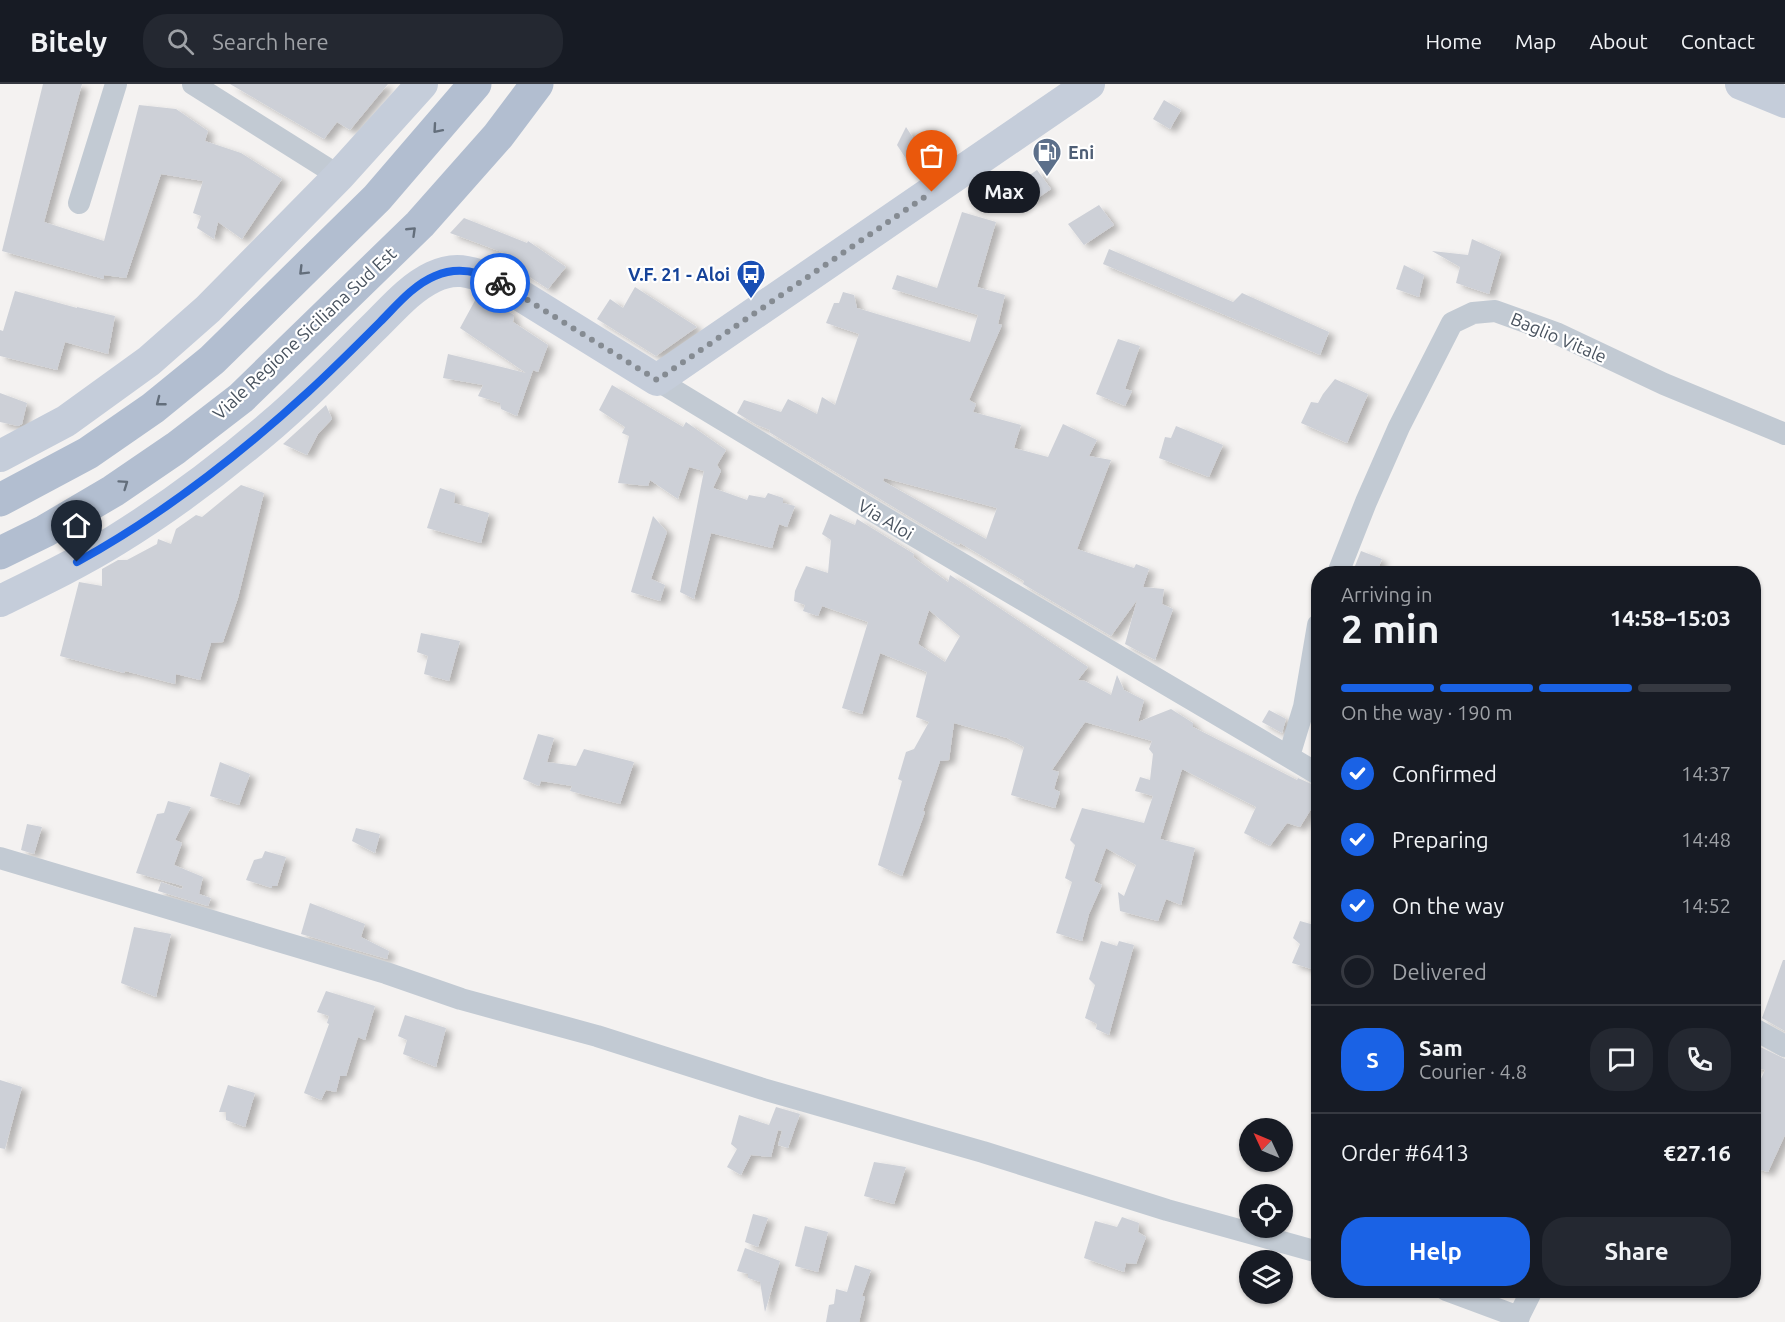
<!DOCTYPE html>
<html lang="en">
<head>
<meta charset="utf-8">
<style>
  body { margin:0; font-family:Ubuntu,sans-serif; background:#242831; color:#f1f3f6; height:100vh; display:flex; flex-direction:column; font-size:22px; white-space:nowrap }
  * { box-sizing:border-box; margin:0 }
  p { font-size:20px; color:#9ea1a6 }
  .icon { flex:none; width:33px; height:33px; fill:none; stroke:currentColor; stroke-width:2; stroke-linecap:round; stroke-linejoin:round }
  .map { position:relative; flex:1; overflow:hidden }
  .drawer { position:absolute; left:1311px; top:482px; width:450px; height:732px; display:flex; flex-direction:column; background:#171b24; border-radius:24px; box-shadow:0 2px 4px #0004 }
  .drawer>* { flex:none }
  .needle { width:39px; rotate:314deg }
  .buttons { position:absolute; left:1239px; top:1034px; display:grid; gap:12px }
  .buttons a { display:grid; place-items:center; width:54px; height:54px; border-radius:50%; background:#171b24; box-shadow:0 2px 4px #0004; font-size:30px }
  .pin { position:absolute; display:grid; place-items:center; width:51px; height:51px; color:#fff; margin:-62px -26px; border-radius:50% 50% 50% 0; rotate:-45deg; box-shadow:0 0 6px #0007 }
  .pin .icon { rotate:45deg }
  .courier { position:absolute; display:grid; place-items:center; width:60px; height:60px; margin:-30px; border:4px solid #1a62e5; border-radius:50%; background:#fff; color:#222; box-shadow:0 2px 8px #0007 }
  .bubble { position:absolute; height:42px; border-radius:21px; background:#171b24; box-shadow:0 2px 4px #0004; font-size:20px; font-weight:600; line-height:42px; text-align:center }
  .summary em { font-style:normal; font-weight:600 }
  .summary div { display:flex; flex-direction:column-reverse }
  .summary { display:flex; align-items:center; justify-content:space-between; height:102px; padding:0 30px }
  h1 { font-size:39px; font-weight:600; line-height:45px }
  .bar { display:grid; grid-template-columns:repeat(4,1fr); gap:9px 6px; align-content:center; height:72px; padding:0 30px }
  .bar i { height:8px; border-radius:4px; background:#363941 }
  .bar .on { background:#1a62e5 }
  .bar p { grid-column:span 4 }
  .line { display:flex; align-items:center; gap:15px; padding:0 30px; border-top:2px solid #363941 }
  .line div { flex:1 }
  .round { display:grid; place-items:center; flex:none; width:63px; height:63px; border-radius:24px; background:#242831 }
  ol { padding:0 30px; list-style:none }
  li { display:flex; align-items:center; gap:18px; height:66px }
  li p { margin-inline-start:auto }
  li .icon { padding:6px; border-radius:50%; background:#1a62e5; color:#fff; stroke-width:4 }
  li:last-child { color:#9ea1a6 }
  li i { width:33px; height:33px; border:3px solid #363941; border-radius:50% }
  .cta { display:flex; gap:12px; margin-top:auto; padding:12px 30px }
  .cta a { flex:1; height:69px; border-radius:24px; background:#1a62e5; color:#fff; font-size:24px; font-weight:600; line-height:69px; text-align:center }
  .cta a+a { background:#242831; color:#f1f3f6 }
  header { display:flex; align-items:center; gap:36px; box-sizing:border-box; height:84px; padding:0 30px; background:#171b24; border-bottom:2px solid #363941 }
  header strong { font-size:28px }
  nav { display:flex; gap:33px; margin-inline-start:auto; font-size:21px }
  .search { width:420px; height:54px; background:#242831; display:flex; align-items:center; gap:15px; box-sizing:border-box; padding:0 21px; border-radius:24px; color:#9ea1a6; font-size:22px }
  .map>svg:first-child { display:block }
  .building { fill:#cdd0d7; fill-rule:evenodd; filter:url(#shadow) }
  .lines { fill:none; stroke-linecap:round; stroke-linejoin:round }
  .street { stroke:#c2cad3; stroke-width:22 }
  .secondary { stroke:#c5cdda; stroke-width:32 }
  .primary { stroke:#b2bed0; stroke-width:33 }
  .oneway { stroke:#636e7b }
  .done { stroke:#858b92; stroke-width:6; stroke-dasharray:0 10.8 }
  .route { stroke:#1a62e5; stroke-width:8 }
  .labels { text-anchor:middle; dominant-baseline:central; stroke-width:4.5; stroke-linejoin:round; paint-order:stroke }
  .service-label { font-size:18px; font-weight:bold; fill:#4e5e75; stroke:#fff; text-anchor:start }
  .transit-label { font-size:18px; font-weight:bold; fill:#164399; stroke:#fff; text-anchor:end }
  .street-label { font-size:18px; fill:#49535f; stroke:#fff }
</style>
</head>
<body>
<header>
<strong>Bitely</strong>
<div class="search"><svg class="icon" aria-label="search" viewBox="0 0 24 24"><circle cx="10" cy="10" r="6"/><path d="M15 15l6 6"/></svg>Search here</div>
<nav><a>Home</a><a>Map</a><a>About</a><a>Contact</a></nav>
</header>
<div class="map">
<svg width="1785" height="1238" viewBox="0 0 1785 1238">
  <defs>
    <filter id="shadow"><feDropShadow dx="6" dy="4" stdDeviation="3" flood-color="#0004"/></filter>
  </defs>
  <rect width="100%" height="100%" fill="#f4f2f1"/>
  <path class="building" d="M 43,0 L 82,0 L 44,138 L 104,157 L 139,21 L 176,25 L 208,47 L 205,57 L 241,69 L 282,95 L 242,155 L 218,138 L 214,155 L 197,144 L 201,132 L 193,129 L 203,97 L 161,90 L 126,194 L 104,191 L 104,195 L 2,167 Z
    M 230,0 L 388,0 L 350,46 L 337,38 L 324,55 Z
    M 1164,16 L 1181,26 L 1170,45 L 1153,35 Z
    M 906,43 L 933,84 L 918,93 L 897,61 Z
    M 1037,86 L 1051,105 L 1032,118 L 1019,98 Z
    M 1099,121 L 1114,141 L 1084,161 L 1068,140 Z
    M 962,128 L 996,138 L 977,203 L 1005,211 L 998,240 L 1002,241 L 969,316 L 976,320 L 973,328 L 1021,341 L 1014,364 L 1048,373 L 1063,340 L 1097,356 L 1089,372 L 1111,376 L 1077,465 L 1134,484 L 1136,480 L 1149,485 L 1143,503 L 1164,505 L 1162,520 L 1173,525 L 1155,576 L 1125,560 L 1137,516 L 1111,552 L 1023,500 L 1024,497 L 960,459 L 959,461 L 948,456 L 769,348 L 770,346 L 757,341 L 737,329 L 744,316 L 781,328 L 788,315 L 817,330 L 822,313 L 835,321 L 859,250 L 826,239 L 834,219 L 839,219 L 843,208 L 854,211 L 857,224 L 970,258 L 978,231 L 892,205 L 897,191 L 937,204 ZM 884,394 L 997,424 L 986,455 L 883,397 Z
    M 464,134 L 527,159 L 528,157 L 566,183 L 548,205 L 504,176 L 507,170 L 450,149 Z
    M 1472,155 L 1501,168 L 1489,210 L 1456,199 L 1460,183 L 1432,167 L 1468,171 Z
    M 1109,165 L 1233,218 L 1242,209 L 1329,248 L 1320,271 L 1103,180 Z
    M 1404,181 L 1424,191 L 1419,213 L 1396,205 Z
    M 635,203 L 697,243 L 656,272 L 597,235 L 610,215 L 623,224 Z
    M 15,207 L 77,224 L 77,223 L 115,232 L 108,270 L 65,258 L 57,286 L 0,272 L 0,246 L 3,247 Z
    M 478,211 L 514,231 L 513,238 L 548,261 L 538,288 L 533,286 L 517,332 L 501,325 L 500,319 L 478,312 L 483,301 L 443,294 L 448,270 L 526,289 L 460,244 Z
    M 1118,255 L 1140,262 L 1125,305 L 1132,307 L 1125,322 L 1096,310 Z
    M 1335,295 L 1368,310 L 1347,359 L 1301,339 L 1311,318 L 1318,319 L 1323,310 Z
    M 612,301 L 683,343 L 686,338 L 726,366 L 717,381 L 721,387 L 713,404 L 747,416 L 749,411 L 765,414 L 768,409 L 783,414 L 783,419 L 795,422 L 787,443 L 779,440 L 772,464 L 711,449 L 694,515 L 680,508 L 704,387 L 689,383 L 678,415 L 650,396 L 648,402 L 618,399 L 629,352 L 622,349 L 625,343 L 599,326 Z
    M 0,309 L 27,319 L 22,340 L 18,342 L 0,338 Z
    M 326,321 L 332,335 L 318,350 L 307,371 L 283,360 Z
    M 1176,342 L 1223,361 L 1209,393 L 1159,374 L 1165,353 L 1171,354 Z
    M 241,401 L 264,409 L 238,514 L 223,558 L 211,559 L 200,596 L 176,590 L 175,600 L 125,587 L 124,589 L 60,572 L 79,498 L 102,502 L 102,485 L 118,476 L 127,476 L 157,460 L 158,455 L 171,460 L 176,445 L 196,431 L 202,433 Z
    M 440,404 L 455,409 L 454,419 L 489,429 L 481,459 L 427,444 Z
    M 830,430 L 855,441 L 857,435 L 914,470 L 913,473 L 948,498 L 950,491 L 1088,583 L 1078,596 L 1085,597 L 1111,611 L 1117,591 L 1124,606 L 1144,616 L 1138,638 L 1171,625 L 1193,639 L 1193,643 L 1297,696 L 1298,694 L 1318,703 L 1318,714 L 1300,743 L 1287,739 L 1270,762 L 1244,749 L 1256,723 L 1182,685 L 1160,755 L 1195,764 L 1181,821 L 1166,815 L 1158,837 L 1120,827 L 1118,808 L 1124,812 L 1136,781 L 1106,764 L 1094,797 L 1102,801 L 1089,830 L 1082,857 L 1056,849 L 1072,798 L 1065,794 L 1075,761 L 1070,756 L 1082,724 L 1144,739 L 1153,712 L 1135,707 L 1140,693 L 1150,696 L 1153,670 L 1149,665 L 1152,657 L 1085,638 L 1052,686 L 1059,688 L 1054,705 L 1060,708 L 1055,724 L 1011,711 L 1024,663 L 1007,654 L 954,639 L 949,676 L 940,677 L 923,727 L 925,728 L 902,792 L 878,781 L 902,697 L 898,695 L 906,668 L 914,665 L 929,638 L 916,633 L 927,588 L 880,569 L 862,630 L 842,624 L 868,538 L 822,522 L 818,532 L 803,527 L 805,521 L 794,517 L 795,507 L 806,482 L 828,489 L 831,456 L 822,450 ZM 929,526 L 960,552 L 945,578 L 918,560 Z
    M 653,432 L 667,448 L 651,495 L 665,501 L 660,517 L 631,508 Z
    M 1361,467 L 1382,475 L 1376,489 L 1371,489 L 1355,482 Z
    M 421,549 L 460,557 L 449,597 L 424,590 L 428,572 L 417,568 Z
    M 1269,626 L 1286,635 L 1282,649 L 1262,638 Z
    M 538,650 L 554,654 L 547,678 L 576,682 L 584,665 L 634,678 L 620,720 L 570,707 L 572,702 L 541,697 L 539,702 L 523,695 Z
    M 220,678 L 250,690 L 239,721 L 210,712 Z
    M 168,717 L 191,723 L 175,756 L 182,759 L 174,781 L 203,793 L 199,810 L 211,814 L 208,822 L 158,807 L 161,798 L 182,805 L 183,802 L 136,789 L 157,730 L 164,729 Z
    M 27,740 L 42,743 L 34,770 L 21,766 Z
    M 356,744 L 380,750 L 375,769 L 352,757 Z
    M 265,767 L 286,773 L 277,802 L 272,802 L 272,804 L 246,796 L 254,776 L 262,774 Z
    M 310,819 L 365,840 L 361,853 L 389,867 L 387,875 L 301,850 Z
    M 1300,837 L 1318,842 L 1318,887 L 1292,879 L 1300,860 L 1293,854 Z
    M 134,843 L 171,850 L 156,913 L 121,899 Z
    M 1101,857 L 1117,862 L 1119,857 L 1134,861 L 1109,951 L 1096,945 L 1097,940 L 1085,934 L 1095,901 L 1089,895 Z
    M 1783,876 L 1785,876 L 1785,947 L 1762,934 Z
    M 326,907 L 375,922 L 365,956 L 358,953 L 346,992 L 340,992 L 336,1008 L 326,1006 L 321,1016 L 304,1009 L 329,940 L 327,939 L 329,932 L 317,928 Z
    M 405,931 L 446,944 L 436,983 L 403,970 L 407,956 L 398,952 Z
    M 1754,960 L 1785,975 L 1785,1051 L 1768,1088 L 1754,1084 L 1754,1010 L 1765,986 L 1754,983 Z
    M 0,996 L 22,1003 L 5,1065 L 0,1064 Z
    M 228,1001 L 255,1009 L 245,1043 L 226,1036 L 226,1028 L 219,1028 Z
    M 776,1023 L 800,1030 L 788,1064 L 778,1061 L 782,1047 L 778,1046 L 771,1073 L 751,1071 L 741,1091 L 727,1083 L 737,1065 L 731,1060 L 739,1031 L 769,1041 Z
    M 874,1078 L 906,1083 L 894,1120 L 864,1112 Z
    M 753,1130 L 768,1134 L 758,1163 L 745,1158 Z
    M 1122,1133 L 1139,1139 L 1138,1148 L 1146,1153 L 1136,1180 L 1126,1179 L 1124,1188 L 1084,1174 L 1095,1137 L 1117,1143 Z
    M 805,1142 L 828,1148 L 818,1188 L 795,1182 Z
    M 745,1164 L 780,1177 L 765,1228 L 760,1198 L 748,1194 L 748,1190 L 737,1187 Z
    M 855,1181 L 871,1186 L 862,1212 L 865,1213 L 859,1238 L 826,1238 L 829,1221 L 834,1220 L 836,1205 L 847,1208 Z"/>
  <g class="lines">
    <path class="street" d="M 193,0 L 339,92
      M 79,119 L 116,0
      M 657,296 L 908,448 L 1318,690
      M 1338,489 L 1366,418 L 1399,343 L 1452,239 L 1473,229 L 1495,227 L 1556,249 L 1664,300 L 1785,350
      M 1289,672 L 1304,623 L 1318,541
      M 0,774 L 386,889 L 461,915 L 597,952 L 763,1005 L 983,1068 L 1167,1126 L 1318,1168
      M 1754,945 L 1785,962
      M 1446,1206 L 1519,1233
      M 1516,1238 L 1532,1206"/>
    <path class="secondary" d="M 1741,0 L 1785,18
      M 0,372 L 66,337 L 149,277 L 208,225 L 339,92 L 422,0
      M 0,517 C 39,498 79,479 116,456 C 171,422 224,382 273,340 C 307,311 339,278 371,246 C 390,228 408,205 433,193 C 457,181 473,189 497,197 L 657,296 L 1089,0"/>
    <path class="primary" d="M 0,416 L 88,369 L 153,324 L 212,276 L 377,114 L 475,0
      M 0,469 L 45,447 L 113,407 L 176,364 L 241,314 L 420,140 L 498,52 L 537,0"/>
  </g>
  <defs><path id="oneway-chevron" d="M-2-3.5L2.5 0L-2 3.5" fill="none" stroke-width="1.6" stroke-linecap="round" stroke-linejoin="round" transform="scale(1.5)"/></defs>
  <g class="oneway">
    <use href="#oneway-chevron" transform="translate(437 45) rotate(131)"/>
    <use href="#oneway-chevron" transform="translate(412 147) rotate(-44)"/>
    <use href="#oneway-chevron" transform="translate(303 187) rotate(135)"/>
    <use href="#oneway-chevron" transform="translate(160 318) rotate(142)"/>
    <use href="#oneway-chevron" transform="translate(124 400) rotate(-35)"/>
  </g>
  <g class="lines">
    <path class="done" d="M 500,199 L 657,296 L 932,108"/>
    <path class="route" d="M 77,478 C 161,432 237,373 308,308 C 332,286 356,262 380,238 C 396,222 413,201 435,192 C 458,182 479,187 500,199"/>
  </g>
  <defs>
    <g id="fuel-pin" transform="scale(1.5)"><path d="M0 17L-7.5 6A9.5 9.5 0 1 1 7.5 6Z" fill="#5c6f8a" stroke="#fff"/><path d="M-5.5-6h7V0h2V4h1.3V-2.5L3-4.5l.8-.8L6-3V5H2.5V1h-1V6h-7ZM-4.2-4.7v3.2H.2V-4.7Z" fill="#fff"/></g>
    <g id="bus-pin" transform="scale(1.5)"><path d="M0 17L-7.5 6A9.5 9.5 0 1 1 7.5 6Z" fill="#1a4fb4" stroke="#fff"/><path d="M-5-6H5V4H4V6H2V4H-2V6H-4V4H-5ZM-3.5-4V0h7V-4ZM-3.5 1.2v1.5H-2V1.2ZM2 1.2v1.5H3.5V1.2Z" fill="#fff"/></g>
  </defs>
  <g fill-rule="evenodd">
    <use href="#fuel-pin" x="1047" y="68"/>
    <use href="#bus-pin" x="751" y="190"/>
  </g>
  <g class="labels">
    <g class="service-label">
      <text x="1068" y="68">Eni</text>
    </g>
    <g class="transit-label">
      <text x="730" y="190">V.F. 21 - Aloi</text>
    </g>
    <g class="street-label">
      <text transform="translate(304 249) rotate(-43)">Viale Regione Siciliana Sud Est</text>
      <text transform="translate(1559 253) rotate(23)">Baglio Vitale</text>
      <text transform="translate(886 435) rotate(31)">Via Aloi</text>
    </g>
  </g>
</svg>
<div class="buttons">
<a><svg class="needle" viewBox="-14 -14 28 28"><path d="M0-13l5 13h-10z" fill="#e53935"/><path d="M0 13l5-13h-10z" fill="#9ea1a6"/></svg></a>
<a><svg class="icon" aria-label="locate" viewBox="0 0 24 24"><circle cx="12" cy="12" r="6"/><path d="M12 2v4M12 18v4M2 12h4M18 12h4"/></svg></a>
<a><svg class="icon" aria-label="layers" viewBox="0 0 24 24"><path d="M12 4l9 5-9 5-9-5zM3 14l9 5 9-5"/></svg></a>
</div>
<div class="pin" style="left:932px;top:108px;background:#ea580c"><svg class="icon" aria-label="bag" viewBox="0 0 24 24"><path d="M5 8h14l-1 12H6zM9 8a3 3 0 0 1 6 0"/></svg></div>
<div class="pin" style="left:77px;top:478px;background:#1f2937"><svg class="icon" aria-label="home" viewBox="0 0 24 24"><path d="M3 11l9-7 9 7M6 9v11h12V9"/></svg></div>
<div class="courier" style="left:500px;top:199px"><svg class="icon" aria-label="bike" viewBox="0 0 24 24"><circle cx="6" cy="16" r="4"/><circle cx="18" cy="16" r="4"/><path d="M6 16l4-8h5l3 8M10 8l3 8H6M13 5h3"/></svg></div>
<div class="bubble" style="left:968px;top:87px;width:72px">Max</div>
<section class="drawer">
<div class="summary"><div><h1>2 min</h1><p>Arriving in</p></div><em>14:58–15:03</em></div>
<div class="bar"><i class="on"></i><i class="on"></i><i class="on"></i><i></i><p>On the way · 190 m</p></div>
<ol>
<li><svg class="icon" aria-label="check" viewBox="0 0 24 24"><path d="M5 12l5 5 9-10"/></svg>Confirmed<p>14:37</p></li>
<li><svg class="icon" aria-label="check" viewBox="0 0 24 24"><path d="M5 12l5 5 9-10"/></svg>Preparing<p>14:48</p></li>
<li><svg class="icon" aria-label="check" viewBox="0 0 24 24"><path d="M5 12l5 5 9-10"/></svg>On the way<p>14:52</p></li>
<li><i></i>Delivered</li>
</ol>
<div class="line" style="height:108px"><b class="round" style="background:#1a62e5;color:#fff">S</b><div><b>Sam</b><p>Courier · 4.8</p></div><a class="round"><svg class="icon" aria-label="chat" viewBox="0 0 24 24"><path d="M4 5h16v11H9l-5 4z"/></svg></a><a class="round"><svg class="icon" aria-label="phone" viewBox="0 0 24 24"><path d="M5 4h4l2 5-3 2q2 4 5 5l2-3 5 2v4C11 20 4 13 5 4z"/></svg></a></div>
<div class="line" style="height:78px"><div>Order #6413</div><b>€27.16</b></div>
<div class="cta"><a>Help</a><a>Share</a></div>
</section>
</div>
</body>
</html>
